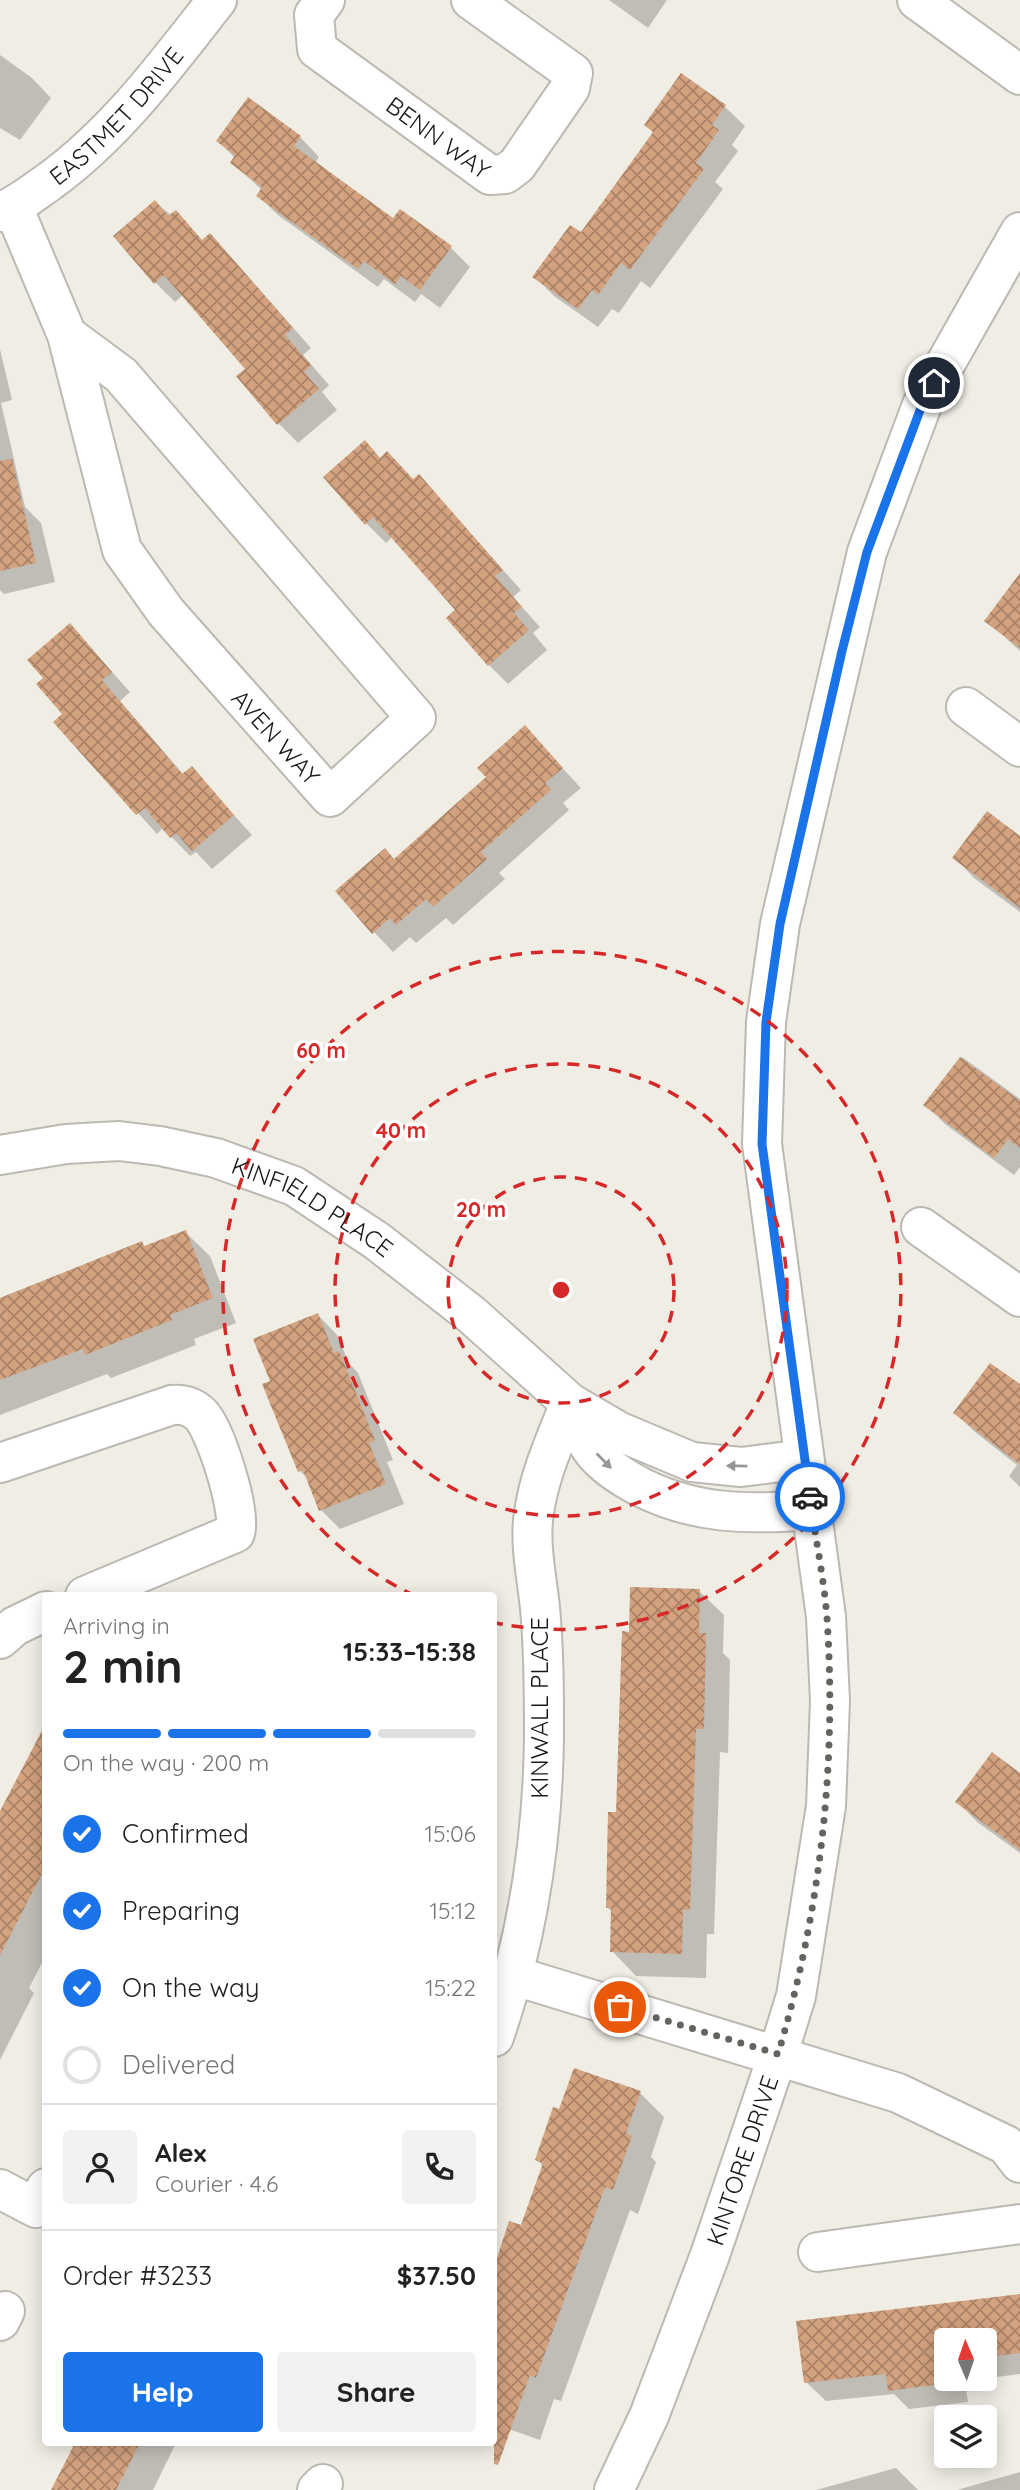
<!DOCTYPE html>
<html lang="en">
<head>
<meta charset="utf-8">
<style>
  body { margin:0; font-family:Quicksand,sans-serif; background:#f2f2f2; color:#222; height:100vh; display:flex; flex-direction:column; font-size:26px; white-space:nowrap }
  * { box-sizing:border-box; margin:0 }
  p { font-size:23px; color:#767676 }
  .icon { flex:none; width:38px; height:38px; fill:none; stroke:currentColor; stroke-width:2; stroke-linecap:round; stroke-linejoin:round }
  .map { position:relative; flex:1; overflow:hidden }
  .sheet { position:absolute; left:42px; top:1592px; width:455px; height:854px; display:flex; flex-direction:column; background:#fff; border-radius:7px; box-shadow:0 4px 18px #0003 }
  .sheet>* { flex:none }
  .needle { width:46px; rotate:358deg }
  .fabs { position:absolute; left:934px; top:2328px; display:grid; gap:14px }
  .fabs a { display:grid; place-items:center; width:63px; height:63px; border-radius:7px; background:#fff; box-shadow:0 4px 18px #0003; font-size:35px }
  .pin { position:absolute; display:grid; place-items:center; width:60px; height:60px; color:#fff; margin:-30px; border:4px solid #fff; border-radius:50%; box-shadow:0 2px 7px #0007 }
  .courier { position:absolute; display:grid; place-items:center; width:70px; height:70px; margin:-35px; border:5px solid #1a73e8; border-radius:50%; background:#fff; color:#222; box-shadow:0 2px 9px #0007 }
  .head em { font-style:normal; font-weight:800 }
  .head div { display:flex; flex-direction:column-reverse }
  .head { display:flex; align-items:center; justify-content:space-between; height:119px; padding:0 21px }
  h1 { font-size:46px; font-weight:800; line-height:52px }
  .bar { display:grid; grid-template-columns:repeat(4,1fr); gap:10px 7px; align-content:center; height:84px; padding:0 21px }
  .bar i { height:9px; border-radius:5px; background:#e0e0e0 }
  .bar .selected { background:#1a73e8 }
  .bar p { grid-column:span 4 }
  .line { display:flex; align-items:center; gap:18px; padding:0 21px; border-top:2px solid #e0e0e0 }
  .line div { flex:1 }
  .round { display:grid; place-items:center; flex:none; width:74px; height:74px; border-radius:7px; background:#f2f2f2 }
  ol { padding:0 21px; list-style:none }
  li { display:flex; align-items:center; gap:21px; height:77px }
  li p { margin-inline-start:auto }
  li .icon { padding:7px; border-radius:50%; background:#1a73e8; color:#fff; stroke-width:4 }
  li:last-child { color:#767676 }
  li i { width:38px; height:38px; border:4px solid #e0e0e0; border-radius:50% }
  .button { display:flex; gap:14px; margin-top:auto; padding:14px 21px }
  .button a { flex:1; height:80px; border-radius:7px; background:#1a73e8; color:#fff; font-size:28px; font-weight:800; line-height:80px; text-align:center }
  .button a+a { background:#f2f2f2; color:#222 }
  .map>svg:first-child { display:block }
  .shadow { fill:#0003; fill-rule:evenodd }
  .building { fill:url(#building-cross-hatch) }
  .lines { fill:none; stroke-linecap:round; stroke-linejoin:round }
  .minor-casing { stroke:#bcb9b2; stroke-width:42 }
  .minor { stroke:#fff; stroke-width:38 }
  .oneway { fill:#989796 }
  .done { stroke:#64635e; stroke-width:7; stroke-dasharray:0 12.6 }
  .route { stroke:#1a73e8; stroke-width:9 }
  .ring { fill:none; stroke:#d62828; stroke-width:3.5; stroke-dasharray:12 9 }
  .labels { text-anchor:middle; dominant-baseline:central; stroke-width:7; stroke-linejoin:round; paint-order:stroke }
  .street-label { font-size:24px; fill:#191815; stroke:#fff }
  .centre { fill:#d62828; stroke:#fff; stroke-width:3.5 }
  .ring-label { font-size:21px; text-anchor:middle; font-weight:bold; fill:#d62828; stroke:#fff; stroke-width:7; stroke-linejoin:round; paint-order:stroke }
</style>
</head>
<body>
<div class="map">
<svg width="1020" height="2490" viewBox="0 0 1020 2490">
  <defs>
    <pattern id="building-cross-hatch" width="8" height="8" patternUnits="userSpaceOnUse" patternTransform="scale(1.75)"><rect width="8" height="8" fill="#d3a27f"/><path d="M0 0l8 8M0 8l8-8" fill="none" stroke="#aa8367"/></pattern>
  </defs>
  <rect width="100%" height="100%" fill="#f0ede5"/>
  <path class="shadow" d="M 609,0 L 667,0 L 648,28 Z
    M 0,55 L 32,78 L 51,98 L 20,140 L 0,128 Z
    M 681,75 L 725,107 L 745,126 L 732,145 L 738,151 L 715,182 L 723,189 L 650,288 L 641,281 L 619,313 L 612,309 L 598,327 L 554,296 L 535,277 L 581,235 L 654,133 L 646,125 Z
    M 300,137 L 319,157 L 315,163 L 394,221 L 451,248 L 470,267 L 440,308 L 421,294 L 415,302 L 384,279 L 378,287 L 278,215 L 258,196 L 262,190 L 232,163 L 235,158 L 218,141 Z
    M 155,202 L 203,241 L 229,255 L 311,348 L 303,355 L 329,385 L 322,392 L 337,410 L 298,443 L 278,423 L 247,369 L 183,295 L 175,302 L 156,283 Z
    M 0,349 L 12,400 L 1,403 L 25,507 L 41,523 L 55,582 L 4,594 L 0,590 Z
    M 381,459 L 414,481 L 419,476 L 521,590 L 513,597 L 540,627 L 533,633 L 547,650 L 508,684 L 489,665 L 457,610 L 392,537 L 386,543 L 366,523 Z
    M 1020,576 L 1020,651 L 987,621 Z
    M 70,625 L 130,692 L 120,701 L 184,775 L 191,768 L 252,835 L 212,869 L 196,852 L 190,856 L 163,828 L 157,834 L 56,722 L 65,714 L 45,678 Z
    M 525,728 L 581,788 L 563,803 L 569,810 L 499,873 L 505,879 L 453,925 L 446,918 L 416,943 L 410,937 L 393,952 L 374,932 L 395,860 L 489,778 Z
    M 1020,838 L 1020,912 L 974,878 L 955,858 Z
    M 962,1057 L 1020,1099 L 1020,1167 L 1014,1175 L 945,1124 L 926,1105 Z
    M 185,1232 L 210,1256 L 236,1323 L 194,1339 L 196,1345 L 111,1378 L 107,1374 L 0,1415 L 0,1298 L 141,1243 L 146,1248 Z
    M 318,1315 L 337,1335 L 349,1363 L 358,1373 L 393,1460 L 387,1462 L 404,1504 L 340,1529 L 321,1510 L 309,1480 L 300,1471 L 272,1382 Z
    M 1020,1387 L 1020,1487 L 1009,1476 L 1017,1465 L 975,1432 L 955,1413 Z
    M 699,1591 L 724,1615 L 723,1653 L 730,1660 L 728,1753 L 720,1752 L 714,1934 L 707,1934 L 706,1978 L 636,1976 L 612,1951 L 613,1913 L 607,1907 L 618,1814 Z
    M 46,1770 L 46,1938 L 42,1944 L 46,1955 L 29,1988 L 34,1993 L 0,2060 L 0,1814 Z
    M 1020,1775 L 1020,1853 L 977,1822 L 958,1802 Z
    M 640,2093 L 664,2117 L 651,2157 L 656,2162 L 638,2214 L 630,2210 L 561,2401 L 554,2399 L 540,2440 L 494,2424 L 494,2264 L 496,2265 L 522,2227 L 543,2166 L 537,2160 L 560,2111 Z
    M 1020,2295 L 1020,2374 L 965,2381 L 968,2402 L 909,2409 L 894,2394 L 826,2401 L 806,2382 ZM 947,2340 L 985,2340 L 985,2378 L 947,2378 Z
    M 77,2443 L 176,2443 L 153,2490 L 53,2490 Z
    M 896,2468 L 918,2490 L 816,2490 Z
    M 1020,2472 L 1020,2490 L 957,2490 Z"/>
  <path class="building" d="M 681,73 L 726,105 L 712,125 L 719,130 L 696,163 L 704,169 L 630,270 L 621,263 L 598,295 L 592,290 L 578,309 L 532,277 L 570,225 L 581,232 L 653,132 L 644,125 Z
    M 248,97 L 301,136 L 294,146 L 393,218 L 400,209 L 452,246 L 420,290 L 401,276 L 395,284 L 364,261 L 358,269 L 256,196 L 262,187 L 230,163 L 235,155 L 216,141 Z
    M 155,200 L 168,216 L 176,210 L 202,240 L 210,233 L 293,328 L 285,335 L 311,365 L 304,372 L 319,389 L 277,425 L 236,376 L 245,369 L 164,275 L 154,284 L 113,236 Z
    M 365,440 L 380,458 L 387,451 L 413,479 L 419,474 L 503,570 L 495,576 L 522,607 L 514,613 L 529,630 L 488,666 L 446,618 L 455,610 L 373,517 L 365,525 L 323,477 Z
    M 12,459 L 36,563 L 0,571 L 0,461 Z
    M 1020,573 L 1020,648 L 984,621 Z
    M 70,623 L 112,672 L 102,680 L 182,774 L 192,766 L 234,815 L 192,851 L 176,833 L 170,838 L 145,808 L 136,815 L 53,722 L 62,714 L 36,684 L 43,678 L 27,660 Z
    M 525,725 L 563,768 L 545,783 L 551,790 L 481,852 L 487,859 L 433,907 L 426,899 L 396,925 L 390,918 L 372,934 L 335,891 L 385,848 L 394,859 L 486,777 L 477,768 Z
    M 987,811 L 1020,836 L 1020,908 L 952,858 Z
    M 960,1057 L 1020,1101 L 1020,1148 L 1008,1139 L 994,1158 L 923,1105 Z
    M 186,1230 L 213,1298 L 170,1315 L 172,1320 L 85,1355 L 83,1349 L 0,1380 L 0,1298 L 142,1241 L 144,1246 Z
    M 318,1313 L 334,1353 L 339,1351 L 375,1440 L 369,1443 L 386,1484 L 319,1511 L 303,1470 L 298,1472 L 262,1384 L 270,1381 L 253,1339 Z
    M 990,1363 L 1020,1384 L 1020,1464 L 953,1413 Z
    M 630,1587 L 700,1589 L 699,1633 L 706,1633 L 704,1729 L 696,1729 L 690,1910 L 683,1910 L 682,1954 L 610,1952 L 611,1908 L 606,1908 L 608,1812 L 616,1812 L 622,1631 L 629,1632 Z
    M 46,1723 L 46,1866 L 0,1955 L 0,1811 Z
    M 992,1752 L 1020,1773 L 1020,1850 L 955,1802 Z
    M 574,2068 L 641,2091 L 626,2133 L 632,2136 L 613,2190 L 605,2187 L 536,2378 L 530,2375 L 498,2465 L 494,2464 L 494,2267 L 509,2221 L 521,2225 L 543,2163 L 535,2160 L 553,2107 L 559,2109 Z
    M 1020,2294 L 1020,2353 L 985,2357 L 985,2340 L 947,2340 L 949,2383 L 888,2391 L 886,2374 L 804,2383 L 796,2321 Z
    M 75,2443 L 140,2443 L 116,2490 L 51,2490 Z"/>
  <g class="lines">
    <g class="minor-casing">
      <g id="minor">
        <path id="s1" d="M 325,0 L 314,15 L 317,49 L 490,175 L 505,174 L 517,165 L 570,88 L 573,73 L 471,0"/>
        <path d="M 917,0 L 1020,75"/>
        <path d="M 13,207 L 67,335 L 121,375 L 416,718 L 330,797 L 166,612 L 122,550 L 67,335"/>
        <path id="s2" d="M 0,212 C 19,205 34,192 50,181 C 117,132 166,65 217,0"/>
        <path d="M 966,707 L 1020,747"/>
        <path id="s3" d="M 0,1155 L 66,1144 L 119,1141 L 160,1146 L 216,1158 L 294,1186 L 377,1241 L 472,1315 L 570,1403 L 618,1431 L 692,1462 L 741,1467 L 804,1459"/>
        <path d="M 921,1227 L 1020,1297"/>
        <path d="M 570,1403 C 576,1417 581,1434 590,1447 C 600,1463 619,1475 635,1484 C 692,1515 749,1515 812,1510"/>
        <path d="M 0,1463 L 172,1405 C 183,1404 193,1407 201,1415 C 216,1431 242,1513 235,1533 L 85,1596"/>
        <path d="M 0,1639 L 15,1626 L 46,1611"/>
        <path d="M 515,1976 L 898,2093 L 1006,2145 L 1020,2163"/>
        <path d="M 494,2037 C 527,1941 543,1837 544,1735 C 544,1692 544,1651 540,1608 C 537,1578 529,1543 534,1513 C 539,1475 556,1439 570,1403"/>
        <path d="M 0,2189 L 36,2208 L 46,2188"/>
        <path d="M 818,2252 L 1020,2224"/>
        <path d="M 0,2321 L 5,2311"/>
        <path d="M 317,2490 L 323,2484"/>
        <path id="s4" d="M 614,2490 L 649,2416 L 710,2255 L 778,2054 L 796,1996 L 826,1806 L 830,1701 L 826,1617 L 762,1144 L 766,1022 L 780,924 L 867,552 L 922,405 L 1020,232"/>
      </g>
    </g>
    <use href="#minor" class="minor"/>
  </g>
  <defs><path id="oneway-solid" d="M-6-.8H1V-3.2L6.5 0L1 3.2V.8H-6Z" transform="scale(1.75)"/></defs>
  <g class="oneway">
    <use href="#oneway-solid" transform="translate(604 1461) rotate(45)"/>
    <use href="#oneway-solid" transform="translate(737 1466) rotate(-179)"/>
  </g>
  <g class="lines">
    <path class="done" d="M 620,2007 L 778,2054 C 820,1914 837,1765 827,1618 C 824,1578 815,1537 810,1497"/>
    <path class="route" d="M 810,1497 L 762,1144 L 766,1022 L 780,924 L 842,651 L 867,552 L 922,405 L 934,383"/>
  </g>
  <g class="ring">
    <circle cx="561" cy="1290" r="113"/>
    <circle cx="561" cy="1290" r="226"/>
    <path d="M415 1596A339 339 0 1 1 496 1623"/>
  </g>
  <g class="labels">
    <g class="street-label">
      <text stroke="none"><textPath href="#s2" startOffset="152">EASTMET DRIVE</textPath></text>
      <text stroke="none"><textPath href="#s1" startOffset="203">BENN WAY</textPath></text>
      <text transform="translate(276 737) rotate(48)">AVEN WAY</text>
      <text stroke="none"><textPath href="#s3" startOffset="327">KINFIELD PLACE</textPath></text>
      <text transform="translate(539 1708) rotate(-90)">KINWALL PLACE</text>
      <text stroke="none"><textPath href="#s4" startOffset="354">KINTORE DRIVE</textPath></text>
    </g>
  </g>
  <circle cx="561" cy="1290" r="10" class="centre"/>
  <g class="ring-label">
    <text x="321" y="1058">60 m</text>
    <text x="401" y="1138">40 m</text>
    <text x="481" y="1217">20 m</text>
  </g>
</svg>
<div class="fabs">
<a><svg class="needle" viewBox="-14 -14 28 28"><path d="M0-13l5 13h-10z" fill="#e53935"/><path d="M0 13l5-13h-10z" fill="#767676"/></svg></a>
<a><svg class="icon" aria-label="layers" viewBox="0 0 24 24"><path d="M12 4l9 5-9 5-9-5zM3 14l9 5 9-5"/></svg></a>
</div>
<div class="pin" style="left:620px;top:2007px;background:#ea580c"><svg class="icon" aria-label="bag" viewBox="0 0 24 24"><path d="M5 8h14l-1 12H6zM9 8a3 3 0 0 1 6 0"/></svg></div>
<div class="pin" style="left:934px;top:383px;background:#1f2937"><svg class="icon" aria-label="home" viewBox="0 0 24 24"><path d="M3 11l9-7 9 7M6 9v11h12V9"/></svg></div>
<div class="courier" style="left:810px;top:1497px"><svg class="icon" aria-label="car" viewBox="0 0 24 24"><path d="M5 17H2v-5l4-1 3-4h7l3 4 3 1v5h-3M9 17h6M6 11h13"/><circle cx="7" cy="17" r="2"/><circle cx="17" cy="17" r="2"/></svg></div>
<section class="sheet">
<div class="head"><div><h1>2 min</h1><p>Arriving in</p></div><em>15:33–15:38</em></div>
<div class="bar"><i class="selected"></i><i class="selected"></i><i class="selected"></i><i></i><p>On the way · 200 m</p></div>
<ol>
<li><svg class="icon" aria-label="check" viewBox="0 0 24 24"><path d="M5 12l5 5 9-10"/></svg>Confirmed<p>15:06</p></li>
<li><svg class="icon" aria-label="check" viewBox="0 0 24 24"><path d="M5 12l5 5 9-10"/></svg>Preparing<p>15:12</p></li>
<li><svg class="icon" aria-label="check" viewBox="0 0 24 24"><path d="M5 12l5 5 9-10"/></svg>On the way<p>15:22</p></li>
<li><i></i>Delivered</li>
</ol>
<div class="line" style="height:126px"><a class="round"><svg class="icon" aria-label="person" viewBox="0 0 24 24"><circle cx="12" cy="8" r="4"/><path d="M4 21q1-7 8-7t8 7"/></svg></a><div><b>Alex</b><p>Courier · 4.6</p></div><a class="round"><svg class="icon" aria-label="phone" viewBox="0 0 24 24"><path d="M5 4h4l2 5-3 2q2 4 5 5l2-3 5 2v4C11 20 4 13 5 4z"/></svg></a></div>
<div class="line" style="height:91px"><div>Order #3233</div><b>$37.50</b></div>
<div class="button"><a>Help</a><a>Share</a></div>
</section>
</div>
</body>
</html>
